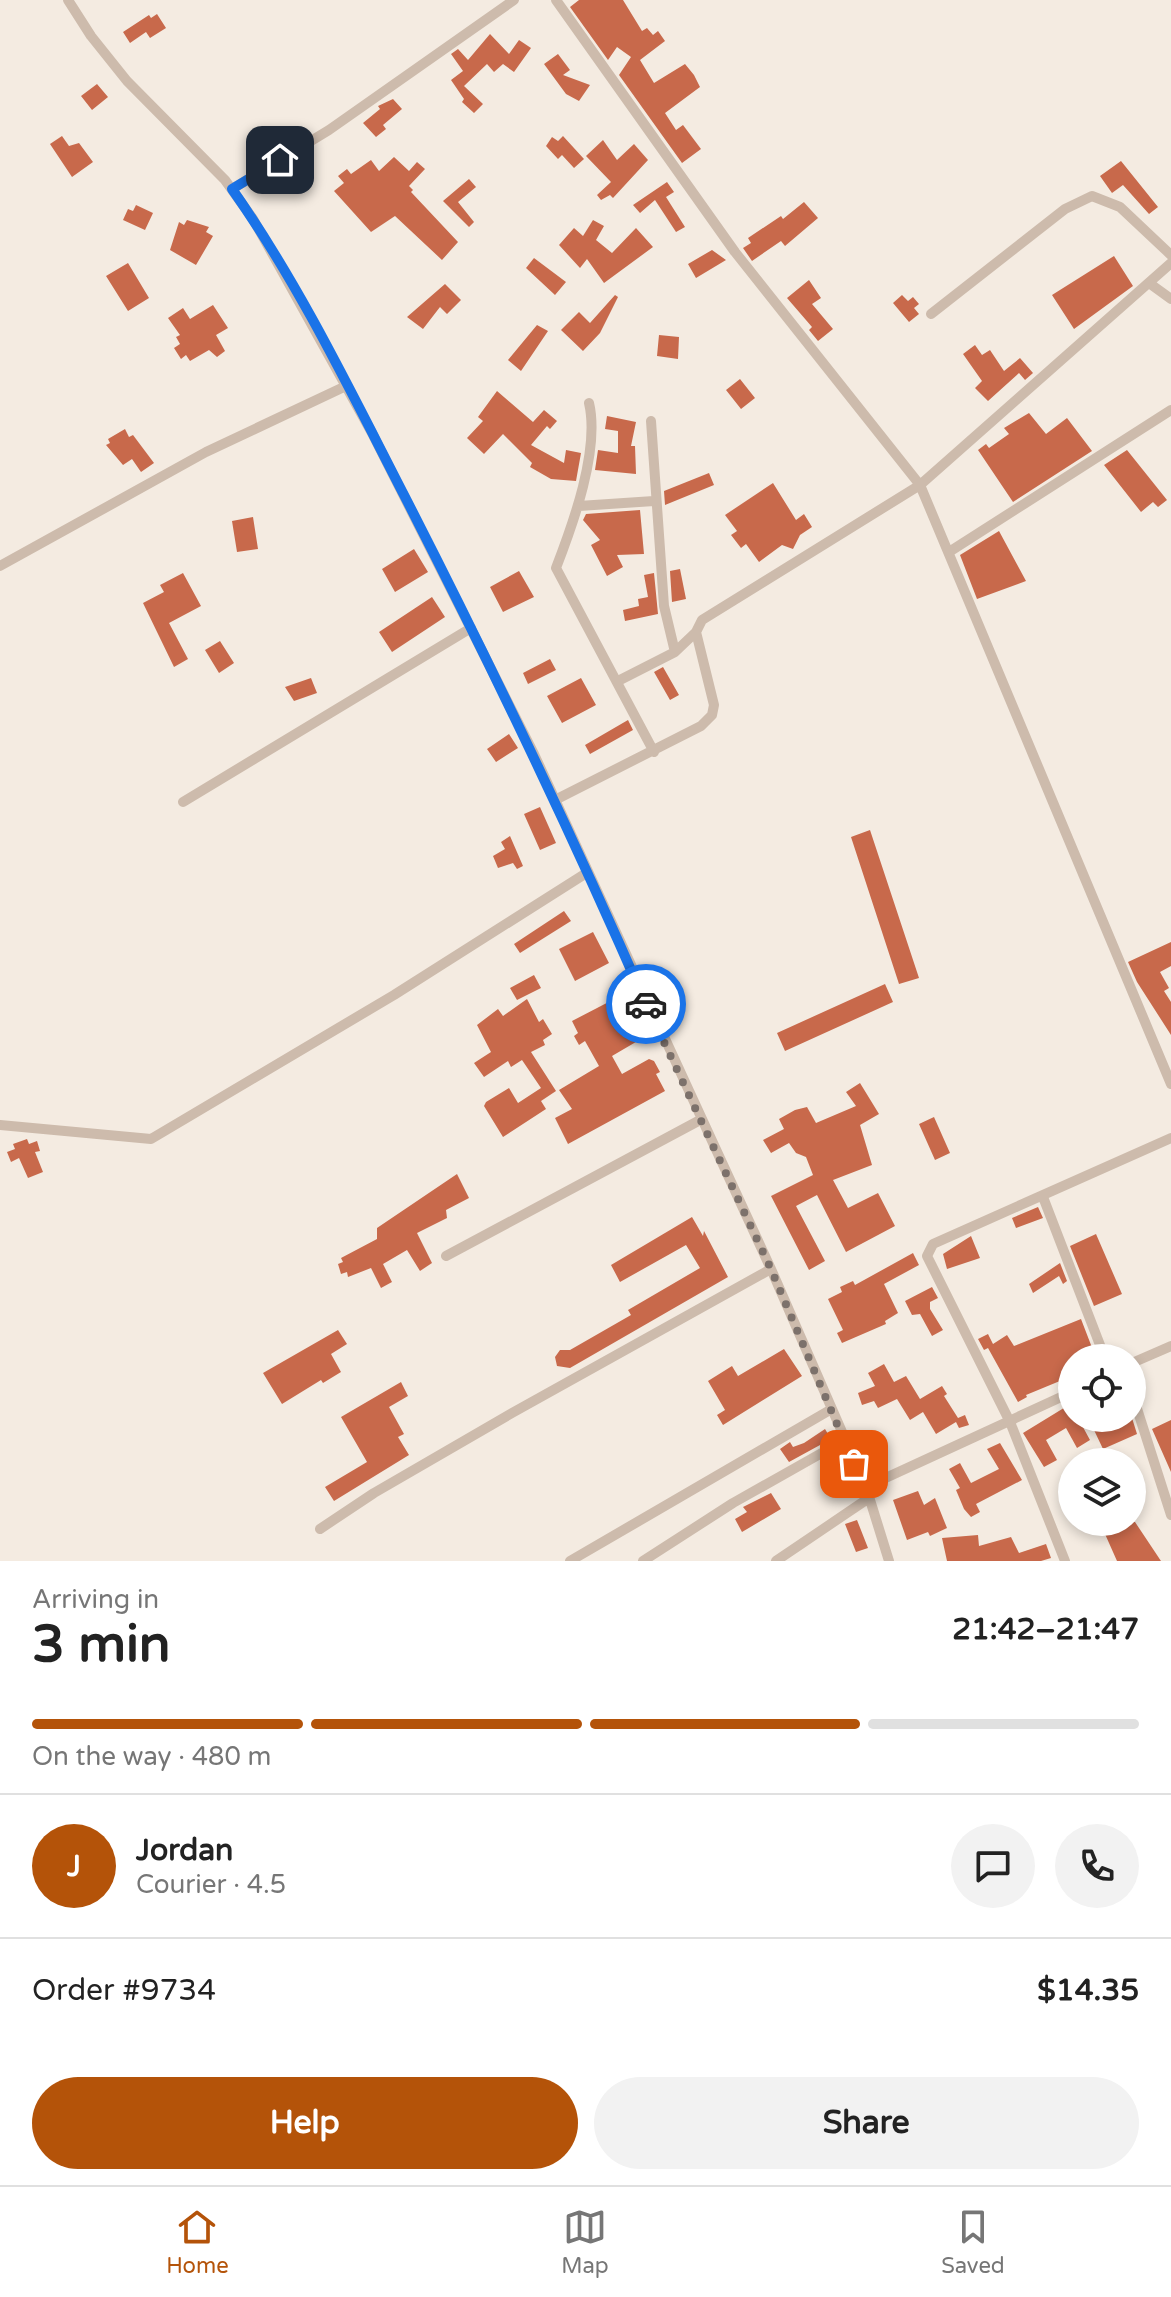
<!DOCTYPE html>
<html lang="en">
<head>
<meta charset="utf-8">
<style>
  body { margin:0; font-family:"Varela Round",sans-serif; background:#f2f2f2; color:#222; height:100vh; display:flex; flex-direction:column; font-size:30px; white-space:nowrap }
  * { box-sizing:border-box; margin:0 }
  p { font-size:26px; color:#767676 }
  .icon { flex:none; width:44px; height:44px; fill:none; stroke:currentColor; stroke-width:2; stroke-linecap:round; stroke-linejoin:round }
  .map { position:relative; height:1561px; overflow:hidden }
  .sheet { display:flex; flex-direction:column; background:#fff; flex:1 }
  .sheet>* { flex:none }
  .tools { position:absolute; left:1058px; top:1344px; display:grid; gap:16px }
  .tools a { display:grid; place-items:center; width:88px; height:88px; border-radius:50%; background:#fff; box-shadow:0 4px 12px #0003; font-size:40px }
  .pin { position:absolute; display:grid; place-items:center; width:68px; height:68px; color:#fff; margin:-34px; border-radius:16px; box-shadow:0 4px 12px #0006 }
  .courier { position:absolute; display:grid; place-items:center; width:80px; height:80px; margin:-40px; border:6px solid #1a73e8; border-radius:50%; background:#fff; color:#222; box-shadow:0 2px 10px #0007 }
  .headline em { font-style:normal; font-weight:700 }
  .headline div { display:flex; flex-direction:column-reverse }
  .headline { display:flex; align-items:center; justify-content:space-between; height:136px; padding:0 32px }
  h1 { font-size:52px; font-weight:700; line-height:60px }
  .bar { display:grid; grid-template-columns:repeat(4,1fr); gap:12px 8px; align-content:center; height:96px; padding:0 32px }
  .bar i { height:10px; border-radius:6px; background:#e0e0e0 }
  .bar .current { background:#b45309 }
  .bar p { grid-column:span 4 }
  .line { display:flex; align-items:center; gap:20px; padding:0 32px; border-top:2px solid #e0e0e0 }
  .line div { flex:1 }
  .round { display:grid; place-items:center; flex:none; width:84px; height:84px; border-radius:42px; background:#f2f2f2 }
  .cta { display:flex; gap:16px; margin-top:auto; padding:16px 32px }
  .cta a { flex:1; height:92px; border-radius:48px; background:#b45309; color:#fff; font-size:32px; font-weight:700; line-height:92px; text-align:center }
  .cta a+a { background:#f2f2f2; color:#222 }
  .tab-bar { display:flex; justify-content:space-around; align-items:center; height:112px; border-top:2px solid #e0e0e0; background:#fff; font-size:22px; color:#767676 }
  .tab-bar a { display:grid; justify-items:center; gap:4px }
  .tab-bar .current { color:#b45309 }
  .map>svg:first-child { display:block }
  .building { fill:#c8694b }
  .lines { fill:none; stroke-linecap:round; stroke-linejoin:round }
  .street { stroke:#cdbbac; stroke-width:10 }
  .done { stroke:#7c716b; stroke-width:8; stroke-dasharray:0 14.4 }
  .route { stroke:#1a73e8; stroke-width:10 }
</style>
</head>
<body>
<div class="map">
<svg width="1171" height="1561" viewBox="0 0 1171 1561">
  <rect width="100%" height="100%" fill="#f4ebe1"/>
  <path class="building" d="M 579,0 L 623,0 L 642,31 L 647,28 L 653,35 L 658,31 L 665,41 L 640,60 L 654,83 L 685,64 L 694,75 L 700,87 L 665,113 L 676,130 L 683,125 L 701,149 L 682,163 L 619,75 L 631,57 L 617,47 L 608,60 L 570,7 Z
    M 157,14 L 166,28 L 150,38 L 146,32 L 130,43 L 123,32 L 149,15 L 151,18 Z
    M 490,34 L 509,54 L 519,40 L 531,48 L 514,72 L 503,64 L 494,72 L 487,64 L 464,86 L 483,104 L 474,113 L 462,102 L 464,99 L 451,80 L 463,71 L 451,54 L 458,49 L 468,60 Z
    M 558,54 L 570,70 L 563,75 L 590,85 L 579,101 L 566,94 L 544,64 Z
    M 97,84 L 108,97 L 92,110 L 81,96 Z
    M 393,99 L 402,109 L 383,125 L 386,129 L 376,137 L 363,123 L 380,109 L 378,106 Z
    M 62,136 L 69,146 L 79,143 L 93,162 L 72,177 L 50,144 Z
    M 563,136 L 584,159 L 574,168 L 562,155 L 558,159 L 546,146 L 552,137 L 558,141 Z
    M 603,140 L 617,160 L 634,144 L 648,160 L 613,198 L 610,195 L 601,200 L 597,195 L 611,182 L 586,156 Z
    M 394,157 L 409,171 L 417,162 L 425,169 L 409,186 L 413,190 L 411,192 L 458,242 L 442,260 L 395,216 L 371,232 L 334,191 L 344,183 L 338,176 L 347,169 L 351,174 L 371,160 L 379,171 Z
    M 1121,161 L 1158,207 L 1149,214 L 1123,185 L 1112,193 L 1100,176 Z
    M 469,179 L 476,187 L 458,202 L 474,222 L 469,227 L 443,201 Z
    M 667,182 L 674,192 L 666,197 L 685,227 L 676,232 L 655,200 L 640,213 L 633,205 Z
    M 804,202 L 818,218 L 785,246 L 781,241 L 752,261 L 743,248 L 751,243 L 748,238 L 781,216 L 783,219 Z
    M 136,205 L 153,213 L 145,230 L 123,220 L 128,209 L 133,211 Z
    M 187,220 L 209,227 L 206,232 L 213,236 L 196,265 L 170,250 L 179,222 L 184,225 Z
    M 593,220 L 604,226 L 596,240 L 612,253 L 636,228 L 653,247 L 604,283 L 587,259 L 580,268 L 559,245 L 574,228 L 583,236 Z
    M 712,250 L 726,260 L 696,278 L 688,264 Z
    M 1114,256 L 1133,286 L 1074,329 L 1052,295 Z
    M 534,258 L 566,282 L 555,295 L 526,268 Z
    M 128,263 L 149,298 L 128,311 L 106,276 Z
    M 809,280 L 821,298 L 812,304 L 833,329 L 818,341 L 809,330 L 812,327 L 787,298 Z
    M 445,284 L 461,300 L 447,314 L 440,307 L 423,329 L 407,317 Z
    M 615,295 L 618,297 L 600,333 L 583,351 L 561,330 L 579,312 L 590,323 Z
    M 902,295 L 908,301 L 913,297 L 919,304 L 914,308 L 919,314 L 909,322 L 893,303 Z
    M 213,305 L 228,328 L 216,335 L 225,351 L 217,357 L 209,350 L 190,361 L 186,355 L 181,359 L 174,348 L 180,344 L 176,337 L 180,335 L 168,318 L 183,308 L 190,319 Z
    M 537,325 L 548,331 L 521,371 L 508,360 Z
    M 659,335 L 679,337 L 678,359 L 657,356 Z
    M 975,345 L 982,355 L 990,350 L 1004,371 L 1020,358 L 1033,373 L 1025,380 L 1019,373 L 988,401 L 975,388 L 982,381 L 963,354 Z
    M 740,379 L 755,398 L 741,409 L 726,390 Z
    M 497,391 L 533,422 L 544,410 L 557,421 L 550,429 L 547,426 L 531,445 L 564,463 L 566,450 L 581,453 L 576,481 L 551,479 L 530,467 L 532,463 L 503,434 L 484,454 L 467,438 L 483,421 L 478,417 Z
    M 1029,413 L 1046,434 L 1067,418 L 1092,451 L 1013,502 L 978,450 L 986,444 L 989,448 L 1009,434 L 1004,428 Z
    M 607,416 L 636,422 L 631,446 L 635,446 L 636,474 L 595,470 L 598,450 L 618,453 L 618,431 L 605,429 Z
    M 125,429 L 129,437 L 133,435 L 154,463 L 141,472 L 132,459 L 123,465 L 106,445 L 110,443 L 108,439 Z
    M 1127,450 L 1167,500 L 1158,507 L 1153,502 L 1141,512 L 1104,465 Z
    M 709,473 L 714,485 L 665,505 L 664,491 Z
    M 773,483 L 796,520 L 804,514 L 812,527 L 800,535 L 793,549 L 782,545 L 759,562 L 746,544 L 741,548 L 731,535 L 737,531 L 725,515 Z
    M 640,510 L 644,554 L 617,555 L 623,567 L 607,576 L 591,545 L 600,540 L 583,520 L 586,514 Z
    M 253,517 L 258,549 L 237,552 L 232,521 Z
    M 999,531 L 1026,581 L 977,599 L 960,555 Z
    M 414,549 L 428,572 L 395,592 L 382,569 Z
    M 680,569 L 686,599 L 672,602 L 670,571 Z
    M 519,571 L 534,597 L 503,612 L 490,587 Z
    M 183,573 L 201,606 L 169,623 L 188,659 L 174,667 L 143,603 L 164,592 L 160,585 Z
    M 654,573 L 658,614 L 625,621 L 623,610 L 639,606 L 638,599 L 648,597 L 644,575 Z
    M 432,597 L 445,617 L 392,652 L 379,632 Z
    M 220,641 L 234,663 L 219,673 L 205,650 Z
    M 550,659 L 556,670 L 528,684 L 523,673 Z
    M 663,667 L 679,695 L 670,700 L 654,672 Z
    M 311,678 L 317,693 L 294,701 L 285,687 Z
    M 581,678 L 596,705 L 562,723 L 547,696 Z
    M 628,720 L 633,730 L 590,754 L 585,745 Z
    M 509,734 L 518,748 L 496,762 L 487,749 Z
    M 540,807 L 556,843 L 540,850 L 524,814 Z
    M 870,830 L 919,978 L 899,984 L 851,837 Z
    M 510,836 L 523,866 L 517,869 L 513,863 L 498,868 L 493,856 L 505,849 L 501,842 Z
    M 564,911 L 571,921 L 520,953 L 514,944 Z
    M 593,932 L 609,963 L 575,981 L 559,949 Z
    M 1171,942 L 1171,966 L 1160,972 L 1169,988 L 1164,991 L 1171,1002 L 1171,1035 L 1137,982 L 1128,962 Z
    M 534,975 L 541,988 L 517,1000 L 510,988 Z
    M 885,984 L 893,1002 L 785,1051 L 777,1033 Z
    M 626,993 L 640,1015 L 630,1020 L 641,1039 L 612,1056 L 622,1074 L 649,1059 L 654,1061 L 660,1072 L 656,1074 L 665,1091 L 568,1144 L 555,1118 L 572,1109 L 559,1090 L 599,1066 L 585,1041 L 579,1045 L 574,1036 L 578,1033 L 572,1021 Z
    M 527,999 L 539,1022 L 543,1019 L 552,1034 L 543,1040 L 545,1045 L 531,1052 L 556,1091 L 541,1101 L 546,1109 L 503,1137 L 484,1106 L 486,1102 L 509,1088 L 518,1103 L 541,1088 L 522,1060 L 511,1067 L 508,1061 L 484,1077 L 474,1063 L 491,1052 L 477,1025 L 498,1009 L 503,1016 Z
    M 860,1083 L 879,1114 L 860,1125 L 872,1165 L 833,1180 L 848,1208 L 878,1193 L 895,1226 L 846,1252 L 817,1195 L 796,1206 L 825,1261 L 809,1270 L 771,1196 L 813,1175 L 806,1157 L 796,1153 L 789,1143 L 771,1153 L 763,1140 L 784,1129 L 779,1119 L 795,1110 L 807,1107 L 816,1123 L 856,1106 L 846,1092 Z
    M 934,1117 L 950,1153 L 935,1160 L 919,1124 Z
    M 27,1139 L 29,1144 L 37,1141 L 40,1151 L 35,1152 L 43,1172 L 28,1178 L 19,1158 L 11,1162 L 7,1152 L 15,1149 L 13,1144 Z
    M 457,1174 L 469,1198 L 446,1210 L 447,1218 L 417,1233 L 432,1263 L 420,1271 L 407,1250 L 383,1264 L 392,1282 L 381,1288 L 371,1268 L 348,1277 L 347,1272 L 341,1274 L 338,1264 L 343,1262 L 341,1258 L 377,1239 L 377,1228 Z
    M 1038,1207 L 1043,1218 L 1016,1228 L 1012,1218 Z
    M 692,1217 L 703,1236 L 704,1231 L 728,1277 L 570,1368 L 557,1366 L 555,1357 L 560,1350 L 570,1350 L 631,1315 L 628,1310 L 700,1268 L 686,1245 L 620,1282 L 611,1265 Z
    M 1096,1234 L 1122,1294 L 1094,1306 L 1070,1246 Z
    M 971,1236 L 980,1258 L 947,1269 L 943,1254 Z
    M 913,1253 L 919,1265 L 884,1284 L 898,1313 L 885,1321 L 886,1324 L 842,1343 L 837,1333 L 843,1330 L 828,1299 L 842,1292 L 840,1287 L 853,1281 L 855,1285 Z
    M 1060,1263 L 1067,1281 L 1063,1284 L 1059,1276 L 1033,1293 L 1029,1284 Z
    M 932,1287 L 938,1298 L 930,1302 L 930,1309 L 943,1330 L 932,1336 L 920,1314 L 912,1315 L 905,1301 Z
    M 1081,1319 L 1096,1358 L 1072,1358 L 1072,1376 L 1026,1395 L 1027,1397 L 1018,1402 L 988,1348 L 984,1350 L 978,1339 L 988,1334 L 993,1344 L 1007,1335 L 1014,1346 Z
    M 338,1330 L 347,1344 L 331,1354 L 341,1372 L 323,1383 L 321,1380 L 282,1404 L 263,1373 Z
    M 784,1349 L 802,1376 L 723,1425 L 717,1415 L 725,1410 L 708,1381 L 732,1366 L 738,1376 Z
    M 884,1364 L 894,1382 L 906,1376 L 920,1399 L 942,1386 L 947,1394 L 944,1396 L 958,1418 L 965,1415 L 969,1425 L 959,1428 L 956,1422 L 936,1434 L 923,1412 L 910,1420 L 897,1399 L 878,1408 L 874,1401 L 862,1405 L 858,1393 L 875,1386 L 868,1373 Z
    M 401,1382 L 408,1396 L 389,1407 L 404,1434 L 398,1437 L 409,1455 L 334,1501 L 325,1487 L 367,1462 L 341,1417 Z
    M 1072,1403 L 1072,1418 L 1078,1418 L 1090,1440 L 1077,1448 L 1066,1428 L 1046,1440 L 1057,1460 L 1044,1467 L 1023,1433 Z
    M 1119,1418 L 1132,1418 L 1137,1434 L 1103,1449 L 1094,1430 Z
    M 1171,1420 L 1171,1472 L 1152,1429 Z
    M 825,1429 L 831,1439 L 789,1462 L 780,1449 L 790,1442 L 793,1447 L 804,1443 Z
    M 1000,1443 L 1022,1480 L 976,1504 L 980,1512 L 971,1517 L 964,1509 L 956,1490 L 960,1488 L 949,1469 L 960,1463 L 971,1483 L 999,1469 L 987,1449 Z
    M 918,1491 L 924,1505 L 935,1498 L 947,1528 L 930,1536 L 928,1532 L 907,1540 L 893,1500 Z
    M 771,1493 L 781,1509 L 742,1532 L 735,1519 L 747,1512 L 743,1507 Z
    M 857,1520 L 868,1548 L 856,1552 L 845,1524 Z
    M 1107,1522 L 1135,1522 L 1161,1561 L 1117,1561 L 1101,1525 Z
    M 978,1535 L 979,1546 L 1011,1537 L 1019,1553 L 1046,1544 L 1051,1558 L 1041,1561 L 947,1561 L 942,1538 Z"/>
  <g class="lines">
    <path class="street" d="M 68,0 L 91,36 L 127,81 L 225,180 L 253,219 L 372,433 L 534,754 L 771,1269 L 866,1487 L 889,1561
      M 556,0 L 735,252 L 920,485 L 1171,1084
      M 232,189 L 329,130 L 514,0
      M 1149,283 L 1171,299
      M 931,314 L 1065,209 L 1092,196 L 1120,207 L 1171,255
      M 589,403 C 600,450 573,524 556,568 L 654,752
      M 651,421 L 664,606 L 675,652
      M 579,506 L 654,501
      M 949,552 L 1171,410
      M 0,566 L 206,452 L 346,386
      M 618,681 L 675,652 L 696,632
      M 555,800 L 701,726 L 712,715 L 714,705 L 696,632 L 702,620 L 920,485 L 1171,263
      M 183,802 L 471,628
      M 0,1125 L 151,1139 L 394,995 L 588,872
      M 1043,1197 L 1105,1358
      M 446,1256 L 702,1119
      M 1132,1363 L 1171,1346
      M 1132,1393 L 1171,1515
      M 866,1487 L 1072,1392
      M 320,1529 L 374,1493 L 512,1413 L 771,1269
      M 570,1561 L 830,1410
      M 643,1561 L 733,1503 L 843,1441
      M 776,1561 L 869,1498
      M 1065,1561 L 1010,1422 L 927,1256 L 933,1244 L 1171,1138"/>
  </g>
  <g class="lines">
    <path class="done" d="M 646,1004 L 771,1269 L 854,1464"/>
    <path class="route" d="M 280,160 L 232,189 C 299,284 351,392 404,495 C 490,663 571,832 646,1004"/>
  </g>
</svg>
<div class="tools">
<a><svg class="icon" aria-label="locate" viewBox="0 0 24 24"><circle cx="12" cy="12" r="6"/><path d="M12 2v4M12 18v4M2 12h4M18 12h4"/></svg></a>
<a><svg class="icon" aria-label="layers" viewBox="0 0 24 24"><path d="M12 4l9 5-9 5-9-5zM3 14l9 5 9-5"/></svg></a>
</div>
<div class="pin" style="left:854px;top:1464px;background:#ea580c"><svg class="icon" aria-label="bag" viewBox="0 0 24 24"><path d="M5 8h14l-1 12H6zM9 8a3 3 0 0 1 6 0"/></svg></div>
<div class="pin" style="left:280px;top:160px;background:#1f2937"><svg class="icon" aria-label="home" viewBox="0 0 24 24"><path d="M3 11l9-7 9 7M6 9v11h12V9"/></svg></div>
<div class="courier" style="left:646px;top:1004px"><svg class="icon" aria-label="car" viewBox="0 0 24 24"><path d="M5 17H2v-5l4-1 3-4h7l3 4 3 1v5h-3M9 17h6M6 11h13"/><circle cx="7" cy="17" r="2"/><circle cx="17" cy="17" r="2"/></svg></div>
</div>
<section class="sheet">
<div class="headline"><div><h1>3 min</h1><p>Arriving in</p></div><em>21:42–21:47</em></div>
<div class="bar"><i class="current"></i><i class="current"></i><i class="current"></i><i></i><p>On the way · 480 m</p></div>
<div class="line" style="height:144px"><b class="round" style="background:#b45309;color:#fff">J</b><div><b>Jordan</b><p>Courier · 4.5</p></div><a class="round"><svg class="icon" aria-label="chat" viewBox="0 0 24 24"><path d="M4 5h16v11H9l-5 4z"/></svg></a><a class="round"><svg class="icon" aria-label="phone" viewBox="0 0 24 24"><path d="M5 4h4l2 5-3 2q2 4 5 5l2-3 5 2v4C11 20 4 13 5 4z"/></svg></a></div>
<div class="line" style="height:104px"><div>Order #9734</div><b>$14.35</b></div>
<div class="cta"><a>Help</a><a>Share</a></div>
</section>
<nav class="tab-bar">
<a class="current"><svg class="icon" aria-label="home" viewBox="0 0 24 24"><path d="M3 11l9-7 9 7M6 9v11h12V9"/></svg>Home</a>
<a><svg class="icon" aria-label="map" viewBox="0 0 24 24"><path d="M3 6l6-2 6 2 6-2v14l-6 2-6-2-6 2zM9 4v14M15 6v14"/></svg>Map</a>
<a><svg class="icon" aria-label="saved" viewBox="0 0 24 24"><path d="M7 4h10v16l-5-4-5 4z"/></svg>Saved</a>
</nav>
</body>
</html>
